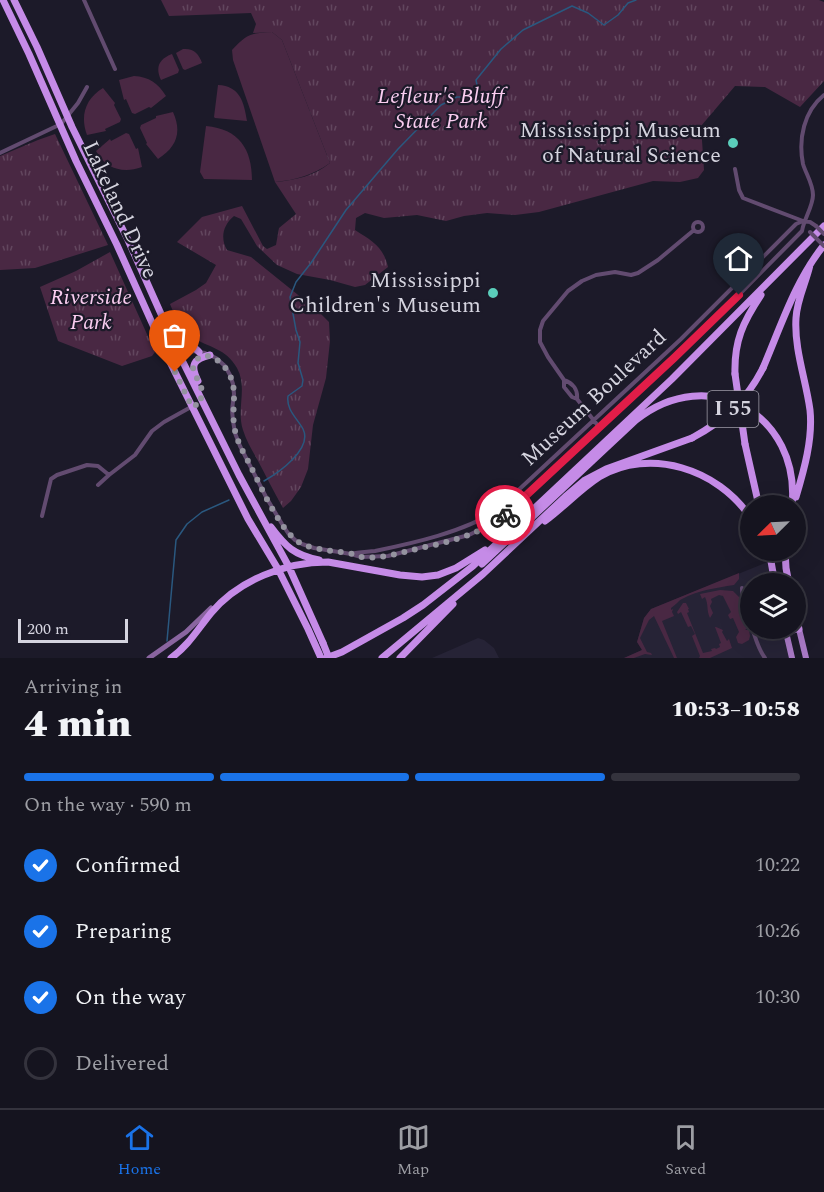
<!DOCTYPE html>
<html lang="en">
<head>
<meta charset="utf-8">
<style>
  body { margin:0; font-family:Spectral,serif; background:#1e1d28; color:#f1f3f6; height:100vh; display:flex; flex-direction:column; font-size:22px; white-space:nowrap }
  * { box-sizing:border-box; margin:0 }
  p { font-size:20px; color:#9d9ea4 }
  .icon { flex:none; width:33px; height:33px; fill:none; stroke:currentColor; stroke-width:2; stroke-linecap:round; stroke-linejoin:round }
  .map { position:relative; height:658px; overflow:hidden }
  .panel { display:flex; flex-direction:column; background:#15141f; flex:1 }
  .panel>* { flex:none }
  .needle { width:39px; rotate:246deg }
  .controls { position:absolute; left:740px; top:495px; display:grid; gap:12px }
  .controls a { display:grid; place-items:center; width:66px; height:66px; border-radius:50%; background:#15141f; box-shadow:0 6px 24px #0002,0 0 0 2px #34333d; font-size:30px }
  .scale { position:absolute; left:18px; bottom:15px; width:110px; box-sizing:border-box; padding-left:6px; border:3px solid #d5d4df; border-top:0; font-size:16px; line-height:21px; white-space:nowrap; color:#d5d4df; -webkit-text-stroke:4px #1c1a29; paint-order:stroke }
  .pin { position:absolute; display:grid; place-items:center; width:51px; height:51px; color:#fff; margin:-62px -26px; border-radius:50% 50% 50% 0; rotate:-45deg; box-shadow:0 0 6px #0007 }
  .pin .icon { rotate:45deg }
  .courier { position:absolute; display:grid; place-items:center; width:60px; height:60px; margin:-30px; border:4px solid #e11d48; border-radius:50%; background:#fff; color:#222; box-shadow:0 2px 8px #0007 }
  .summary em { font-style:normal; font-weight:800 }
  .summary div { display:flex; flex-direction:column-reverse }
  .summary { display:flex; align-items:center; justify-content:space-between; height:102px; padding:0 24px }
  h1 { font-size:39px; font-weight:800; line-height:45px }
  .bar { display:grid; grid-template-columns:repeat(4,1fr); gap:9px 6px; align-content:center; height:72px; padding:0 24px }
  .bar i { height:8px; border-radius:4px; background:#34333d }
  .bar .current { background:#1a73e8 }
  .bar p { grid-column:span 4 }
  ol { padding:0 24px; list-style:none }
  li { display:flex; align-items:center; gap:18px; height:66px }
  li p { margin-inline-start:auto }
  li .icon { padding:6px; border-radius:50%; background:#1a73e8; color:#fff; stroke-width:4 }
  li:last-child { color:#9d9ea4 }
  li i { width:33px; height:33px; border:3px solid #34333d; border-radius:50% }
  .tab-bar { display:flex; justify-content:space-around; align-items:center; height:84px; border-top:2px solid #34333d; background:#15141f; font-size:16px; color:#9d9ea4 }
  .tab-bar a { display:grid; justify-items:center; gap:3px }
  .tab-bar .current { color:#1a73e8 }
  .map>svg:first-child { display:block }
  .built { fill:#262336 }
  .grass { fill:#492843 }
  .park { fill:url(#park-tufts) }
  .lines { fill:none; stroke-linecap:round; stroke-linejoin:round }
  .stream { stroke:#2a587f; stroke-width:1.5 }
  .street { stroke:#624b70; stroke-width:4 }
  .secondary { stroke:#8a65a0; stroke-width:5 }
  .primary { stroke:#a879c5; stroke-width:6 }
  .highway { stroke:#c58be7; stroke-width:7 }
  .street-bridge { stroke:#624b70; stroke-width:4 }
  .highway-bridge { stroke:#c58be7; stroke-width:7 }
  .done { stroke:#94939f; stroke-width:6; stroke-dasharray:0 10.8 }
  .route { stroke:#e11d48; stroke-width:8 }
  .poi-dot { fill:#5bcebb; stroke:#1c1a29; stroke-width:2 }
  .labels { text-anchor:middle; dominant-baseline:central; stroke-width:4.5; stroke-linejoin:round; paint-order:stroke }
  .shield { fill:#1c1a29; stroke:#9e9ca8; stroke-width:1.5 }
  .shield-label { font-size:21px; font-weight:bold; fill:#d5d4df }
  .park-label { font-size:22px; font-style:italic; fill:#facdf0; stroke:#1c1a29 }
  .poi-label { font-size:22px; fill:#d5d4df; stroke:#1c1a29; text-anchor:end }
  .street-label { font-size:22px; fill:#d5d4df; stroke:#1c1a29 }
</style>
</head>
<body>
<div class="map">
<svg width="824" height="658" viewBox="0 0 824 658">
  <defs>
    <pattern id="park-tufts" width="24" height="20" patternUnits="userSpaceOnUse" patternTransform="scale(1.5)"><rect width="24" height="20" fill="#492843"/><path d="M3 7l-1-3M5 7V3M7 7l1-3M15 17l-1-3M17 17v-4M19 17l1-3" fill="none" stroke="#62465e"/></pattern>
  </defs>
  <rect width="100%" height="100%" fill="#1c1a29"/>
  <path class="built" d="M 770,561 L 775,583 L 750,584 L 750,628 L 785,629 L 792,658 L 624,658 L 642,650 L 637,642 L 644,618 L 651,609 Z
    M 478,638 L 484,640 L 494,648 L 499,658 L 432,658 Z"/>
  <path class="grass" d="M 272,32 L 282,40 L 330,163 C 313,175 296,180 275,182 L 233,60 L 232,50 C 247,34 250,33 272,32 Z
    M 183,49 C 194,48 199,54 202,63 L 185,70 L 183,69 L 176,53 Z
    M 172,54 L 179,70 L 178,73 L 161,80 C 155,67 159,59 172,54 Z
    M 134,76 C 149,77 158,83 166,96 L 151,108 L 149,107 L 135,114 L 132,113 L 126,99 L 124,100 L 119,80 Z
    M 218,85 C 240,86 244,102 247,121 L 215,118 L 214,117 Z
    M 103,88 L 115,103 L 114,105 L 121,119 L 120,122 L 105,129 L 106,131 L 87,135 C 80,116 85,99 103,88 Z
    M 173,112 C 182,132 177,147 158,159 L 146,144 L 147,143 L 140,128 L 141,125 L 156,118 L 156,116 Z
    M 206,126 C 239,129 252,149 252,180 L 204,179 L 200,172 Z
    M 126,133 L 129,134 L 136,149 L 138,148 L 142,167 C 123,174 106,169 96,151 L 110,139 L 111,141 Z
    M 739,573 L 739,579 L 734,585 C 716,588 698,590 682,599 C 678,601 676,605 671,608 L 671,610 L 673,609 L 672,612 L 674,616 L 662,621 L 677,658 L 674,658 L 654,616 L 649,620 L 640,638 L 647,652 L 651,653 L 652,655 L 645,654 L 634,658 L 624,658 L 642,650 L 637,642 L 644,618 L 651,609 Z
    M 720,590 L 733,591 L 739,597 L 742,612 L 748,628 L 745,630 L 749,630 L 750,636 L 749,640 L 742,644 L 738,643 L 736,637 L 739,632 L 733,618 L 730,619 L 728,615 L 731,612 L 723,596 L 719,595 L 711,599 L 712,602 L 710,606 L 713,613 L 710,618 C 706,609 709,606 705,597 L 702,599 L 700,594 Z
    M 683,603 L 686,603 L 689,609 L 688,609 L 689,612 L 687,613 L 703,653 L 712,651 L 711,649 L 715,648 L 716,649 L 720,647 L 719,644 L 721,643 L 715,627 L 716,627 L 723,630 L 722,632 L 727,641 L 729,639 L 732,648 L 710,658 L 699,658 L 700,656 L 692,636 L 695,634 L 691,626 L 688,627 L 681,612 L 678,614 L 677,612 Z"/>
  <path class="park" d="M 161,0 L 819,0 L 824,2 L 824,81 L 800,107 L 765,87 L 735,86 L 701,126 L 704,170 L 698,178 L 680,182 L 653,181 L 539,212 L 515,215 L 487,213 L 464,216 L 446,221 L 417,215 L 384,218 L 365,213 L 356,218 L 355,230 C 372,241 383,246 388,267 L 365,285 L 355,287 L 330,280 L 297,274 L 277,265 L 257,246 L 241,219 L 234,216 C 223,225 220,238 227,250 L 251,257 L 318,311 L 329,322 L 330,341 L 326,378 L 313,425 L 308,469 L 301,487 L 291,501 L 283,508 C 274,492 266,476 257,459 C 252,450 246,440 243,430 C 236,409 248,388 237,368 C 226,348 209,348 192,337 C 180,330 175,316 170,304 L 196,290 L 206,283 L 216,265 L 177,242 L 202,217 L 242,206 L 263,246 L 267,249 L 276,245 L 279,228 L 296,214 L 275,182 C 296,180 314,176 330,163 L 282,40 L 272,32 L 253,33 L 256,24 L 251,13 L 169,16 Z
    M 55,134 L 108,245 L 35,268 L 0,270 L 0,156 L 38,140 Z
    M 110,252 L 155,352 L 152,356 L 122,366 L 58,341 L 40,287 L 76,271 Z"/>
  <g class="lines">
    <path class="stream" d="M 264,481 C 278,473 313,449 303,429 C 297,418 286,410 288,396 L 302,386 L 303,380 L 298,363 L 300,342 L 296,330 L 290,297 L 296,282 L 311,263 L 346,210 L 398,149 L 441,105 L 457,97 L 469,97 L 478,90 L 476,80 L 501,49 L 523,30 L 572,6 L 588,13 L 604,25 L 618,15 L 628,3 L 636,0
      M 167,641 L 176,540 L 187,524 L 202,512 L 229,500"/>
    <path class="street" d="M 84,0 L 115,69
      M 0,153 L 61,124 L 78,103 L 87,87
      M 735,169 L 739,190 L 743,198 L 803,221 L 810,222 L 816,226
      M693 227a5 5 0 1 1 10 0a5 5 0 1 1-10 0Z
      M 179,352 L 193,351 L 205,353 L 216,358 L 225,366 L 230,375 L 233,384 L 234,394 L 232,410 L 233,421 L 235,433 L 240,446 L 266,497 L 282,524 L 288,533 L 295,540 L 302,544 L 314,548 L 351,554 L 361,557 L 388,556 L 469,535 L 499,520 L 512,509 L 722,312 L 802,231 C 804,219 813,206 813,195 C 813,184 806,174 803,164 C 798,139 804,111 824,95
      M 564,380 C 573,383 578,390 577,399
      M 599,427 L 577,399 L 572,397 L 564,387 L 564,380 L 548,357 L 540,342 L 540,330 L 543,321 L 568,291 L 582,281 L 596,275 L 615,272 L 631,275 L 638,273 L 658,260 L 694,230
      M 98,485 L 109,475
      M 42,516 L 51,479 L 57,475 L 87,465 L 98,466 L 109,475 L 135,455 L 152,431 L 164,422 L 191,407
      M 351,554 C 359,552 367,552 375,551 C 414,543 463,532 496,511 L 681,339 L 796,224 L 803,221
      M 742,588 L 743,605 L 750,625
      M 752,628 C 756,639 758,649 765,658"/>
    <path class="secondary" d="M 149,658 L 186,632 L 211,608"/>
    <path class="primary" d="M 792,658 L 786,632 L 799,629 L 806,658"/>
    <path class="highway" d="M 3,0 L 29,54 L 76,161 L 117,245 L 166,354 L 248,519 L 278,569 L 308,629 L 321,658
      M 14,0 L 37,47 L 72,127 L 128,240 L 178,352 L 239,475 L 289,567 L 323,643
      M 168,324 C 174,328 177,335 182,339 C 188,344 194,346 199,352
      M 763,368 C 781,326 795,281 824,245
      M 735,374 C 734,341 743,322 761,295
      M 198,381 C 190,365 193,359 210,355
      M 745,444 L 759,506
      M 796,497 C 804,470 813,439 810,410 C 806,380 794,349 796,318 C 797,299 806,283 810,265
      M 545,521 C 564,507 579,490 599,477 C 650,447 718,469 750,517
      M 271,527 C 286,547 294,555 319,560
      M 769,550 L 775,584
      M 785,550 L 786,568 L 789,584
      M 482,564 L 636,420 C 709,362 801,415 792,506
      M 795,611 L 799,629
      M 785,628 L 786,632
      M 171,658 C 188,646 198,629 211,613 C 239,580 285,562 328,562 L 400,575 L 422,577 L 438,575 L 456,568 L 485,550
      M 326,658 L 342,652 L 403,618 L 423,605 L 473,566 L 672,379 L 824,226
      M 382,658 L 483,574 L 565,497 L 585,480 L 606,469 L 692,438
      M 400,658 L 453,604"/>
    <path class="street-bridge" d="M 816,226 L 824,234
      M 810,232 L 824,246"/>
    <path class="highway-bridge" d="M 735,374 L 745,444
      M 692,438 C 725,420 746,401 763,368
      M 323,643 L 329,658"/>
  </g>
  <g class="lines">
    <path class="done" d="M 175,372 L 192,407 L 202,402 L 201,398 L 203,392 L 193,369 C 198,345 220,358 228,372 C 240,391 229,413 236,434 C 239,446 246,457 251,467 C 261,487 279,528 297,541 C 307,548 320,549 331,551 C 337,552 343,552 349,553 C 354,554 358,557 362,557 C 379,559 396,554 412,550 C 444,543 479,536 505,515"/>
    <path class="route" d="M 505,515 L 674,358 L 739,295"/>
  </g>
  <g class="poi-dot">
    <circle cx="733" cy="143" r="6"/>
    <circle cx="493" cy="293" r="6"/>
  </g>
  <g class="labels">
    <rect class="shield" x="707.5" y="391" width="51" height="36" rx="4.5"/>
    <g class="shield-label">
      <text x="733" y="409">I 55</text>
    </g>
    <g class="park-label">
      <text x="441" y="96">Lefleur's Bluff<tspan x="441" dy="25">State Park</tspan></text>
      <text x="91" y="297">Riverside<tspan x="91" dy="25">Park</tspan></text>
    </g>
    <g class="poi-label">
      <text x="721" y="130">Mississippi Museum<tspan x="721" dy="25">of Natural Science</tspan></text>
      <text x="481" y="280">Mississippi<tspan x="481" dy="25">Children's Museum</tspan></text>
    </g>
    <g class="street-label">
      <text transform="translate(120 210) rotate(65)">Lakeland Drive</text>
      <text transform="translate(594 398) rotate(-43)">Museum Boulevard</text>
    </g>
  </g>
</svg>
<div class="controls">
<a><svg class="needle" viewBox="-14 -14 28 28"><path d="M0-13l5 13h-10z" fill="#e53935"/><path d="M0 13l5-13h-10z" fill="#9d9ea4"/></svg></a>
<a><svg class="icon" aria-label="layers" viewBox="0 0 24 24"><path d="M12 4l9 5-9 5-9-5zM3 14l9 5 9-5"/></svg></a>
</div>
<div class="scale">200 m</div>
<div class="pin" style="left:175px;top:372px;background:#ea580c"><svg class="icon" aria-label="bag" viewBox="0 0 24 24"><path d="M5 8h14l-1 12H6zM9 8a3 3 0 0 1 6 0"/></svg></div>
<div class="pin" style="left:739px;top:295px;background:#1f2937"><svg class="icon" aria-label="home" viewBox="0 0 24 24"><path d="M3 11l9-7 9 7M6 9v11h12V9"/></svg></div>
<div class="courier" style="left:505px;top:515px"><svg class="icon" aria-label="bike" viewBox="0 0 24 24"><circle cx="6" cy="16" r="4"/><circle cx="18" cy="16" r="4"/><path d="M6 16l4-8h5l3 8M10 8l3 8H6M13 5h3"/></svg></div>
</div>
<section class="panel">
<div class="summary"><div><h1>4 min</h1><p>Arriving in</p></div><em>10:53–10:58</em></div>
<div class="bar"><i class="current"></i><i class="current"></i><i class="current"></i><i></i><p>On the way · 590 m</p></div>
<ol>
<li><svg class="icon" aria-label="check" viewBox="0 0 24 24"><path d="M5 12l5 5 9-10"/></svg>Confirmed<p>10:22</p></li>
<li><svg class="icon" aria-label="check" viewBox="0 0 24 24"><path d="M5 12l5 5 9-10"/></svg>Preparing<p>10:26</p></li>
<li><svg class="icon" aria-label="check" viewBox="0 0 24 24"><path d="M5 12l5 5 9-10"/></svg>On the way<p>10:30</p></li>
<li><i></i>Delivered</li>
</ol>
</section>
<nav class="tab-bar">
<a class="current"><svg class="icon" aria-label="home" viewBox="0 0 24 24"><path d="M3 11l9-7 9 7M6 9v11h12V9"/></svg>Home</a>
<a><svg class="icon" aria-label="map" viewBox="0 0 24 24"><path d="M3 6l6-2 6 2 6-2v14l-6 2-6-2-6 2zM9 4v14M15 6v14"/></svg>Map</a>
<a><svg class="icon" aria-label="saved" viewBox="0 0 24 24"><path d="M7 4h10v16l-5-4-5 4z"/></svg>Saved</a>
</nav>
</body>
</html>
